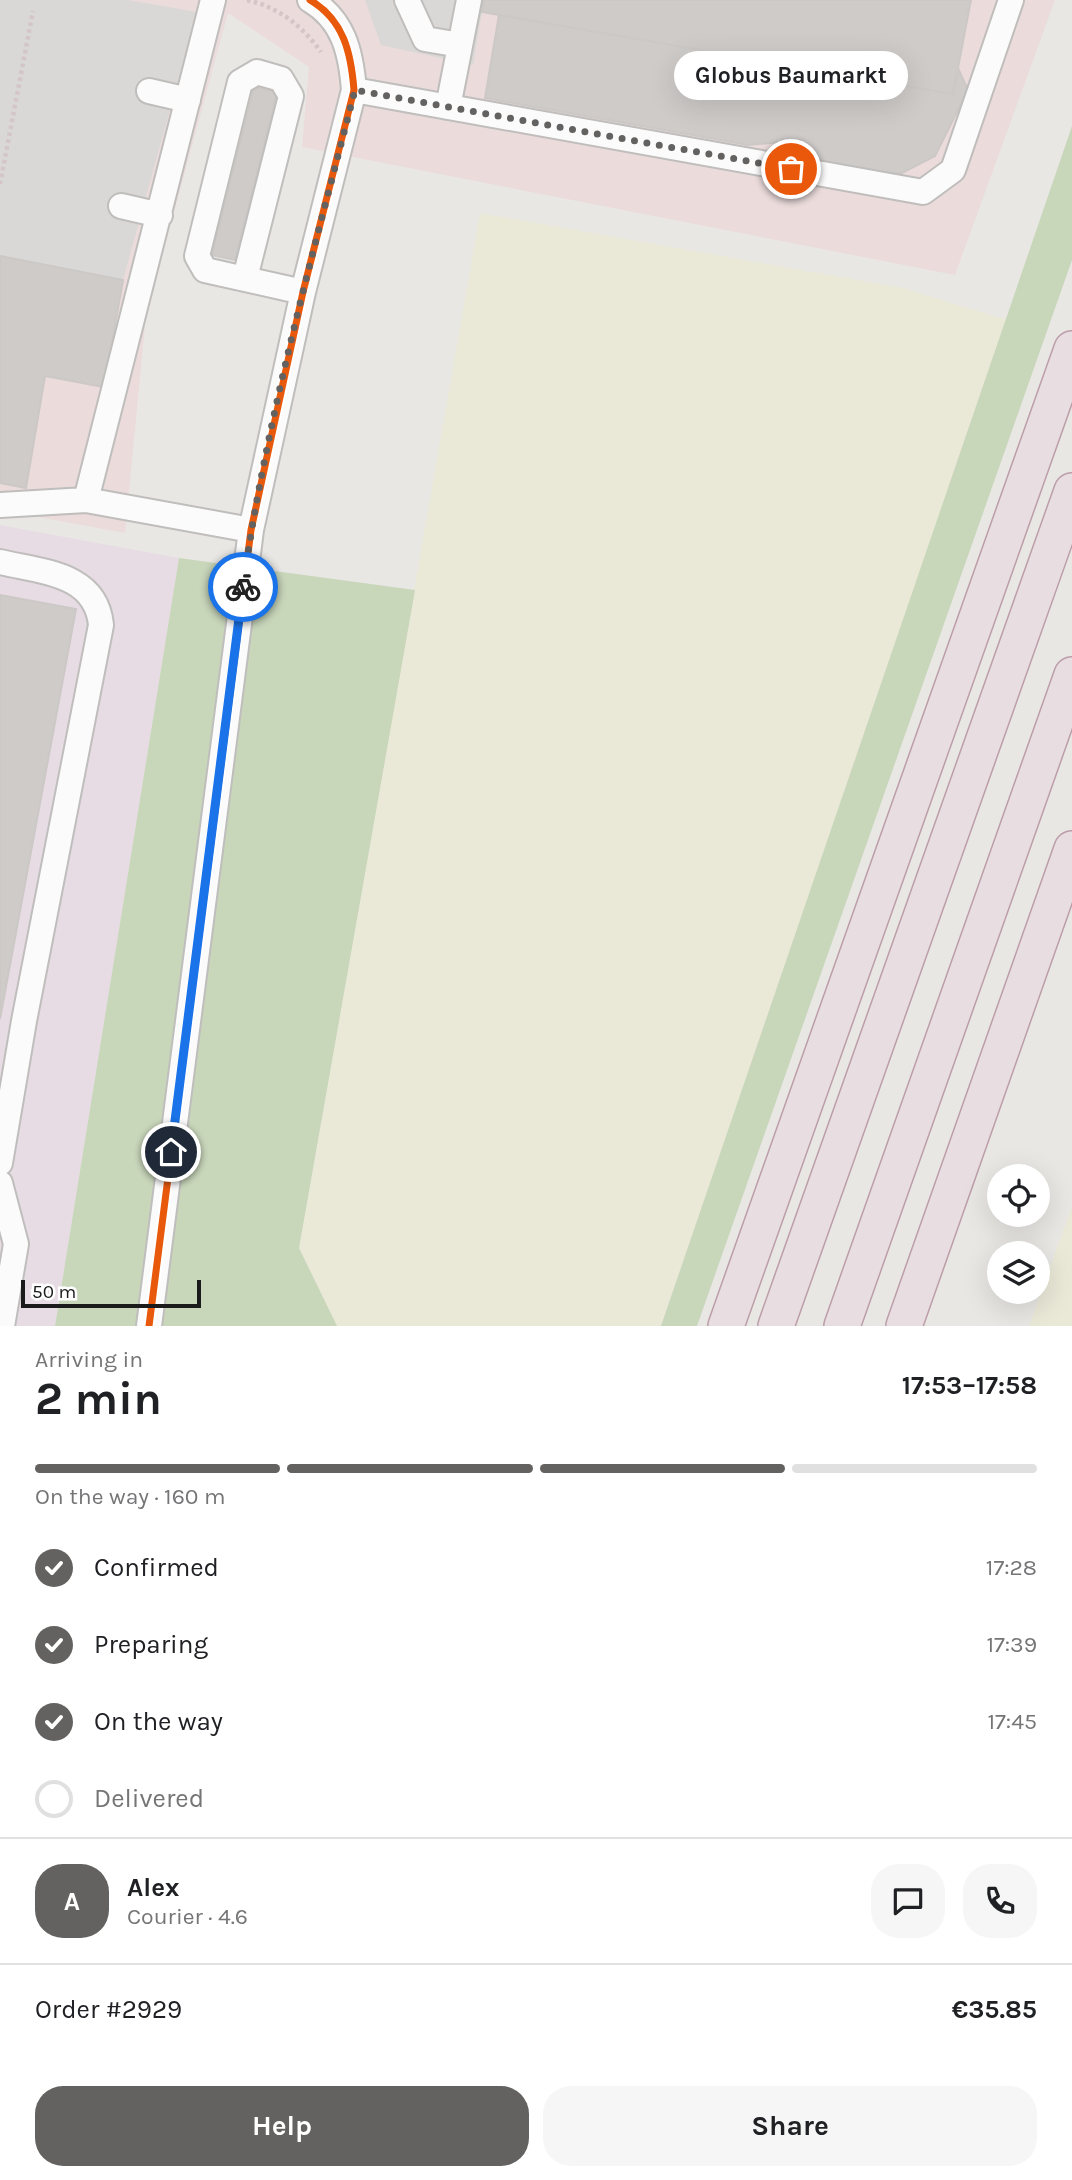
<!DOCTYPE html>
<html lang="en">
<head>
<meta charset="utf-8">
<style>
  body { margin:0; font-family:Karla,sans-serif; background:#f6f6f6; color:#202124; height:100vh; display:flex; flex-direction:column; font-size:26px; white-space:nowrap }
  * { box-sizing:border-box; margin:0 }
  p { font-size:23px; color:#757577 }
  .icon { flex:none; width:38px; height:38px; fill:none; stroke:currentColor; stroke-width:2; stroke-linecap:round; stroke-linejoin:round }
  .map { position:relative; height:1326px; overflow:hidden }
  .panel { display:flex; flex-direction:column; background:#fff; flex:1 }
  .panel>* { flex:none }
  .fabs { position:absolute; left:987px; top:1164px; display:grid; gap:14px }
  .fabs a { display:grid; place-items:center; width:63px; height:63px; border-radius:50%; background:#fff; box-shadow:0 7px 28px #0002; font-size:35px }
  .scale { position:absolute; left:21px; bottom:18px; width:180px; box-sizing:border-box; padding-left:7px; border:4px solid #1b1b1b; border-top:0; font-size:19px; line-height:24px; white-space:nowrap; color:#1b1b1b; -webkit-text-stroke:5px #fff; paint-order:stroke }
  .pin { position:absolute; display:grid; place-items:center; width:60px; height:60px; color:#fff; margin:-30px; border:4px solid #fff; border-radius:50%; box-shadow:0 2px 7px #0007 }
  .courier { position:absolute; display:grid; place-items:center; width:70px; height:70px; margin:-35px; border:5px solid #1a73e8; border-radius:50%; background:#fff; color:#222; box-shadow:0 2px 9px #0007 }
  .bubble { position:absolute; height:49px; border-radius:24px; background:#fff; box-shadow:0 7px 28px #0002; font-size:23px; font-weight:700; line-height:49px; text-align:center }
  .head em { font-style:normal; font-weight:700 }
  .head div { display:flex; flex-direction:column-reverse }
  .head { display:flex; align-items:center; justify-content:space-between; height:119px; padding:0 35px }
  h1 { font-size:46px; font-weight:700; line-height:52px }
  .bar { display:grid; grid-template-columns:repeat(4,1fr); gap:10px 7px; align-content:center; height:84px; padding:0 35px }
  .bar i { height:9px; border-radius:5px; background:#e0e0e0 }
  .bar .selected { background:#636261 }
  .bar p { grid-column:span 4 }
  .line { display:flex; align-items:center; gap:18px; padding:0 35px; border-top:2px solid #e0e0e0 }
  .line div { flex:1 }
  .round { display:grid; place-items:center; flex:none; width:74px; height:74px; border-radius:28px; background:#f6f6f6 }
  ol { padding:0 35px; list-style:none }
  li { display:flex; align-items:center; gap:21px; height:77px }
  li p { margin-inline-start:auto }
  li .icon { padding:7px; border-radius:50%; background:#636261; color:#fff; stroke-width:4 }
  li:last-child { color:#757577 }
  li i { width:38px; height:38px; border:4px solid #e0e0e0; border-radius:50% }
  .button { display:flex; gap:14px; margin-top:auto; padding:14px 35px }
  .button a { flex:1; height:80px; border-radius:28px; background:#636261; color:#fff; font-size:28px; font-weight:700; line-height:80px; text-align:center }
  .button a+a { background:#f6f6f6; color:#202124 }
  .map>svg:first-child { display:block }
  .commercial { fill:#ebdbdb }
  .industrial { fill:#e7dce4 }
  .farmland { fill:#eae8d7 }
  .forest { fill:#c8d6ba }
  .parking { fill:#d9d8d7 }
  .building { fill:#cecbc9; stroke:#ccc8c6; stroke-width:2 }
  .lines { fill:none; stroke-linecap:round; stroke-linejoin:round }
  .minor-casing { stroke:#bfbebc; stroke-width:28 }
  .highway-casing { stroke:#bc9daa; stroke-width:38 }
  .path { stroke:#d4c6c6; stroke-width:4.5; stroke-dasharray:3.5 3.5; stroke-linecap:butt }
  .minor { stroke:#fcfbfb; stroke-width:24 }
  .highway { stroke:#e8dee1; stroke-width:35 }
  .cycleway-casing { stroke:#fff; stroke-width:11 }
  .cycleway { stroke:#e8590c; stroke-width:7 }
  .done { stroke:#636261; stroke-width:7; stroke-dasharray:0 12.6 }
  .route { stroke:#1a73e8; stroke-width:9 }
</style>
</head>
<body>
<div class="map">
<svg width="1072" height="1326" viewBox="0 0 1072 1326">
  <rect width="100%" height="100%" fill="#e9e7e4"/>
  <path class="commercial" d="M 0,0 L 1055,0 L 955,275 L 302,147 L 309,67 L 228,13 L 146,315 L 125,533 L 0,510 Z"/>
  <path class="industrial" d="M 0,525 L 179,558 L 55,1326 L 0,1326 Z"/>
  <path class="farmland" d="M 480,213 L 903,288 L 1007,320 L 661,1326 L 337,1326 L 299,1248 Z
    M 1072,1206 L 1072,1326 L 1029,1326 Z"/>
  <path class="forest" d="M 1072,126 L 1072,260 L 697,1326 L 661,1326 Z
    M 179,558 L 415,590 L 299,1248 L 337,1326 L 55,1326 Z"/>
  <path class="parking" d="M 0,0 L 128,0 L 197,12 L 123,280 L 0,256 Z
    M 365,0 L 484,0 L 473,65 L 381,45 Z"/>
  <path class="building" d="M 484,0 L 971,0 L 953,94 L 482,12 Z
    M 499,15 L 953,94 L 958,68 L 968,90 L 935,156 L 902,173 L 881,174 L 819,166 L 805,140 L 748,145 L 485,98 Z
    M 254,87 L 277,92 L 235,260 L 212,255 Z
    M 0,256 L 123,280 L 104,387 L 45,376 L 26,488 L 0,483 Z
    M 0,595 L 76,609 L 0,1019 Z"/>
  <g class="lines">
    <g class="minor-casing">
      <path id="minor" d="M 407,0 L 425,39 L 460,45
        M 354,90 L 923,192 L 953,170 L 1011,0
        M 149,91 L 188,100
        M 448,107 L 469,0
        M 121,206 L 160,215
        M 245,278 L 291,96 L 281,79 L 257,72 L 240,82 L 197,256 L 205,270 L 303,292
        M 86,500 L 213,0
        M 0,505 L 86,500 L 251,530
        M 0,562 C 42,572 96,573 101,625 L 24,1021 L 0,1163
        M 0,1183 L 16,1244 L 2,1326
        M 149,1326 L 251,530 L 303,292 L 354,90 C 351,53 344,20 310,0"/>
    </g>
    <g class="highway-casing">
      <path id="highway" d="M 726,1326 L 1072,349
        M 776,1326 L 1072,491
        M 842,1326 L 1072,675
        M 904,1326 L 1072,849"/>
    </g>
    <path class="path" d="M 247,0 C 280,8 301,25 321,52
      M 0,184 L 33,11"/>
    <use href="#minor" class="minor"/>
    <use href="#highway" class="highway"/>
    <g class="cycleway-casing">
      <path id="cycleway" d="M 149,1326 L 251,530 L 303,292 L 354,90 C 351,53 344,20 310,0"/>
    </g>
    <use href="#cycleway" class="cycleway"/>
  </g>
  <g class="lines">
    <path class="done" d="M 243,587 C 266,419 313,254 355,90 L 791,169"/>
    <path class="route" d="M 171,1152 L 243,587"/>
  </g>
</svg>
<div class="fabs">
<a><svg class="icon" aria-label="locate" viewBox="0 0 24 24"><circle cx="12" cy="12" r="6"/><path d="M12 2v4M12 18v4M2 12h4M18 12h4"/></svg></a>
<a><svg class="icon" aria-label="layers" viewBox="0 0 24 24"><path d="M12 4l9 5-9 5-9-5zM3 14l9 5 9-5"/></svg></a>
</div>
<div class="scale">50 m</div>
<div class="pin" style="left:791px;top:169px;background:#ea580c"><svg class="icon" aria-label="bag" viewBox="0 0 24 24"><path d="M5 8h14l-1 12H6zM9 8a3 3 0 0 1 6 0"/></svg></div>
<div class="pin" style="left:171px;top:1152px;background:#1f2937"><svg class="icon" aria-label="home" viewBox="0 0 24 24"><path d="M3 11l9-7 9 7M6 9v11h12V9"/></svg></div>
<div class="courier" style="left:243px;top:587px"><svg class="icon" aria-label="bike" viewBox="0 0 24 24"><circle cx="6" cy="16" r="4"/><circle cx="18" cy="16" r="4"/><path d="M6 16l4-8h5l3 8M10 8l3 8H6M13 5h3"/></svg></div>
<div class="bubble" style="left:674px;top:51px;width:234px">Globus Baumarkt</div>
</div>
<section class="panel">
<div class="head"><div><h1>2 min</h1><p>Arriving in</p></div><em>17:53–17:58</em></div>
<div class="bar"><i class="selected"></i><i class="selected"></i><i class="selected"></i><i></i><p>On the way · 160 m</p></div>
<ol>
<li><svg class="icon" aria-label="check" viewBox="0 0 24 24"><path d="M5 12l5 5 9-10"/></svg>Confirmed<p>17:28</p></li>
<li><svg class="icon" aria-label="check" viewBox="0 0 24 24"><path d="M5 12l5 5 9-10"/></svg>Preparing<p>17:39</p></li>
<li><svg class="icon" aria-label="check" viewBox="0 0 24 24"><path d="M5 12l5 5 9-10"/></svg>On the way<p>17:45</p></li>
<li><i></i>Delivered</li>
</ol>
<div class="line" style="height:126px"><b class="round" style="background:#636261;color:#fff">A</b><div><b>Alex</b><p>Courier · 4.6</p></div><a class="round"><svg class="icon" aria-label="chat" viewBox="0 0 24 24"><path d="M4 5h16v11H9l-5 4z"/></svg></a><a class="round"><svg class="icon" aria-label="phone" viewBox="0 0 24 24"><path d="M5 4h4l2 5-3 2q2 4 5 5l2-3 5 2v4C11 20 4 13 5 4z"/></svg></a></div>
<div class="line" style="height:91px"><div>Order #2929</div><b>€35.85</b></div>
<div class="button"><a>Help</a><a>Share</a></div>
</section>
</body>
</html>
